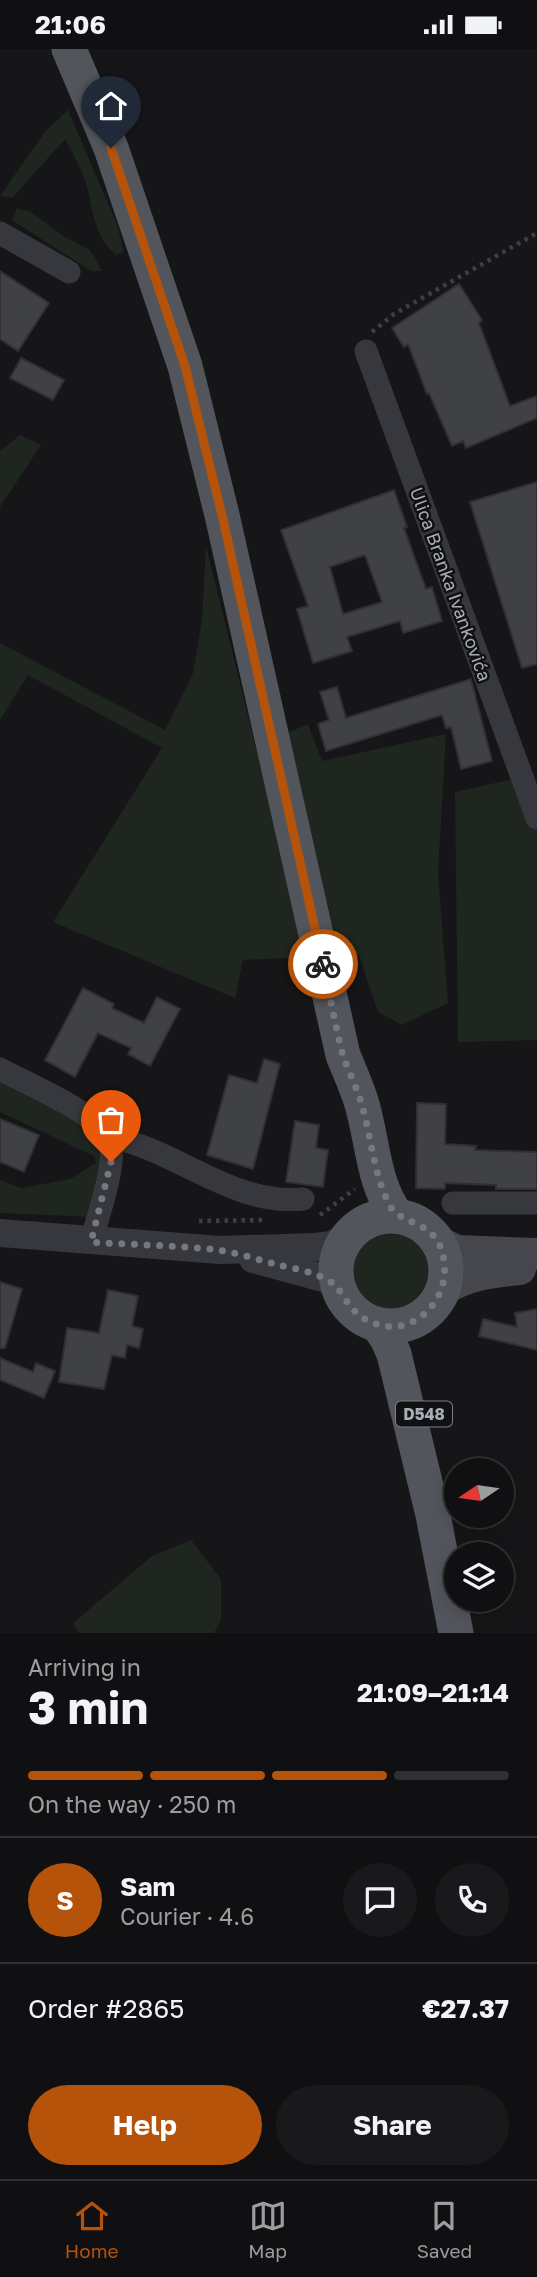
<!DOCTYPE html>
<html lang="en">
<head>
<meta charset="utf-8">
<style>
  body { margin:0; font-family:"Golos Text",sans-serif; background:#19191b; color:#f1f3f6; height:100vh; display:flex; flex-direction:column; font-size:26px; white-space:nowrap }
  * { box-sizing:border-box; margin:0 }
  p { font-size:23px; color:#9c9d9f }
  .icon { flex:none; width:38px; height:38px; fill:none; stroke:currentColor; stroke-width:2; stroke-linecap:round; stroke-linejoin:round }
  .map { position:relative; height:1584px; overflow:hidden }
  .panel { display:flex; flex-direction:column; background:#101012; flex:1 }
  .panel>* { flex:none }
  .needle { width:46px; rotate:257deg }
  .controls { position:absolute; left:444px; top:1409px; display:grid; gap:14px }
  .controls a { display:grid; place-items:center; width:70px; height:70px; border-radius:50%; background:#101012; box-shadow:0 4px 18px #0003,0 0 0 2px #303032; font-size:35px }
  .pin { position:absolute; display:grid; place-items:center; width:60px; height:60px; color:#fff; margin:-72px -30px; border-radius:50% 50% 50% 0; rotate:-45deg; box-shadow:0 0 7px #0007 }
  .pin .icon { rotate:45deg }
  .courier { position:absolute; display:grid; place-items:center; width:70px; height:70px; margin:-35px; border:5px solid #b45309; border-radius:50%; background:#fff; color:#222; box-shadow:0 2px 9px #0007 }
  .headline em { font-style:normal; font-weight:700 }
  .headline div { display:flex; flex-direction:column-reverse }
  .headline { display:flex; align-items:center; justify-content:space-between; height:119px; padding:0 28px }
  h1 { font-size:46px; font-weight:700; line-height:52px }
  .bar { display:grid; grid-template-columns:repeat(4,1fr); gap:10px 7px; align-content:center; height:84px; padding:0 28px }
  .bar i { height:9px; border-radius:5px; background:#303032 }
  .bar .active { background:#b45309 }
  .bar p { grid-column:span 4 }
  .line { display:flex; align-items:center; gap:18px; padding:0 28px; border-top:2px solid #303032 }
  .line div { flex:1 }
  .round { display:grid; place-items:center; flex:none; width:74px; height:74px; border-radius:37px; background:#19191b }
  .action { display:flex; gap:14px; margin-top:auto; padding:14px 28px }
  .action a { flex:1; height:80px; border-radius:42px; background:#b45309; color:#fff; font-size:28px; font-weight:700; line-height:80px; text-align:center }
  .action a+a { background:#19191b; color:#f1f3f6 }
  .status { display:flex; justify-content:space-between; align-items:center; height:49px; padding:0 35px; background:#101012; direction:ltr }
  .status svg { height:19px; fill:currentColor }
  .tabs { display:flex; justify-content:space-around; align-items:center; height:98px; border-top:2px solid #303032; background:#101012; font-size:19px; color:#9c9d9f }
  .tabs a { display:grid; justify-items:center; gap:4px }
  .tabs .active { color:#b45309 }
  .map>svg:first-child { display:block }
  .green { fill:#1e261f }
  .building { fill:#404145; stroke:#303034; stroke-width:2; fill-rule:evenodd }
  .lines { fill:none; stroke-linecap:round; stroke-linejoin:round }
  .path { stroke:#3d3f44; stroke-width:4.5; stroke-dasharray:3.5 5; stroke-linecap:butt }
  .minor { stroke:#37383d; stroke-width:23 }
  .tertiary { stroke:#37383d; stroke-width:28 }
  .secondary { stroke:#45474d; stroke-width:32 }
  .primary { stroke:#53555c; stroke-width:35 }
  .done { stroke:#757880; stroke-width:7; stroke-dasharray:0 12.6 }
  .route { stroke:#b45309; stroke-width:9 }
  .labels { text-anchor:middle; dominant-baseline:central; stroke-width:5; stroke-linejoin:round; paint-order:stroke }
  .shield { fill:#111113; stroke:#7b7e86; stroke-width:2 }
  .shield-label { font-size:16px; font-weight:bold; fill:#a8adb8 }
  .street-label { font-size:18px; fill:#a8adb8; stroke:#111113 }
</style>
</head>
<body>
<div class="status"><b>21:06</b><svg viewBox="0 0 49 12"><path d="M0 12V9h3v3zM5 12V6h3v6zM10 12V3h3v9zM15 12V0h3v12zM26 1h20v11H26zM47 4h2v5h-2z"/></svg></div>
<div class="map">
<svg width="537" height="1584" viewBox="0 0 537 1584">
  <rect width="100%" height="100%" fill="#161618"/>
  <path class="green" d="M 68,61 L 118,178 L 123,203 L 116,206 C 93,187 93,158 85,131 C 80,117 72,103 65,90 L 12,149 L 0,147 L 45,83 Z
    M 17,159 L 31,163 L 65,188 L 90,201 L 102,222 L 91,222 L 12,171 Z
    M 20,386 L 41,396 L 0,458 L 0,402 Z
    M 206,497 L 268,748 L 272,691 L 308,675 L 322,712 L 446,685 L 438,824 L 448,954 L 402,976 L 378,963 L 359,906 L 243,911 L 235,949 L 53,873 L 162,699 L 28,626 L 0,671 L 0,594 L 165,681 L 193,624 L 202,570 Z
    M 522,728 L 537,768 L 537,991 L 458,993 L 455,743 Z
    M 0,1030 L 65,1060 L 106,1094 L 91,1168 L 0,1164 L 0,1131 L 21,1139 L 70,1130 L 96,1114 L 94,1107 L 0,1063 Z
    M351 1223a39 39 0 1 1 78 0a39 39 0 1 1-78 0Z
    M 191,1491 L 221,1530 L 221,1572 L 214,1584 L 79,1584 L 73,1574 L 152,1507 Z"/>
  <path class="building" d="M 0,222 L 49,254 L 18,302 L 0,290 Z
    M 459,235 L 482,271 L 479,274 L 510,357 L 537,347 L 537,369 L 466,399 L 463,392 L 452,397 L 429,344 L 427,345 L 408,295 L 404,298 L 392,279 Z
    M 21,309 L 64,331 L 53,351 L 10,329 Z
    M 537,433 L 537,615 L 522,619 L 470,453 Z
    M 394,441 L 407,478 L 404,479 L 426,540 L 432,538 L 442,572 L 403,584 L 400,572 L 347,588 L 352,602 L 313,614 L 297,560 L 308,557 L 281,481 ZM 365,506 L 382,553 L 343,565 L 330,518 Z
    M 471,630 L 492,712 L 461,720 L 451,678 L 446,679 L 442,666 L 326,702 L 318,675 L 329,671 L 320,643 L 337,638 L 346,669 Z
    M 83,939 L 114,955 L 112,959 L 144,974 L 157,948 L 180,960 L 150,1017 L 128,1005 L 131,999 L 98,984 L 75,1028 L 45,1011 Z
    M 264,1010 L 280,1015 L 253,1120 L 207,1106 L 229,1026 L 257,1034 Z
    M 417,1054 L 446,1055 L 445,1095 L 476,1097 L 475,1101 L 537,1103 L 537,1140 L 496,1140 L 496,1136 L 445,1134 L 445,1140 L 416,1139 Z
    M 0,1070 L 39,1086 L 24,1123 L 0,1113 Z
    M 295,1072 L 319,1076 L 316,1099 L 328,1101 L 323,1138 L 286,1133 Z
    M 0,1233 L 22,1240 L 5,1299 L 0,1299 Z
    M 108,1241 L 138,1247 L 132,1277 L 143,1280 L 139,1299 L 127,1296 L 125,1309 L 112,1306 L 104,1340 L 59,1333 L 67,1279 L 99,1284 Z
    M 537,1260 L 537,1301 L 479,1287 L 483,1270 L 517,1278 L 515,1264 Z
    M 0,1309 L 33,1323 L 36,1314 L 55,1322 L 44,1349 L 0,1331 Z"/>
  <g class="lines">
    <path class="path" d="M 372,283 L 394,265 L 537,184
      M 320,1166 L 355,1140
      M 199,1172 L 263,1171"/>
    <path class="minor" d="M 0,184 L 69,223
      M 366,302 L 537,769
      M 0,1020 C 24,1033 98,1065 109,1088 C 119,1110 97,1169 91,1193
      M 109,1088 C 177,1100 231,1157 303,1150
      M 453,1154 L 537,1154"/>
    <path class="tertiary" d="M 0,1184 L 220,1201 L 316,1198 L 331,1196 L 346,1189
      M 253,1210 L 327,1230 L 338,1239"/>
    <path class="secondary" d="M 438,1193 L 457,1202 L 537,1205
      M 442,1242 C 466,1225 491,1223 520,1220"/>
    <path class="primary" d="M 69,0 L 111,99 L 185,317 L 222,466 L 343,1006 C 349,1021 356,1036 361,1052 C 373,1090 372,1134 397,1167
      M336 1222a55 55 0 1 1 110 0a55 55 0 1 1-110 0Z
      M 378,1276 L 387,1289 L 394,1305 L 433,1466 L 456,1584"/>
  </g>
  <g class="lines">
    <path class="done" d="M 111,1113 L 91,1193 C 133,1196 176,1196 218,1201 C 237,1204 256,1210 275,1215 C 291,1219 310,1222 326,1230 C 347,1241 344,1264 376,1275 C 415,1288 450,1250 444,1212 C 438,1168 401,1179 389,1155 C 373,1123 371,1086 361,1053 C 356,1036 347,1020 342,1003 C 335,974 329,944 323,915"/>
    <path class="route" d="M 111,99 L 185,317 L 222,466 L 323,915"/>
  </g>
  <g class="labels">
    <rect class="shield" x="396" y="1352.5" width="56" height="25" rx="5"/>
    <g class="shield-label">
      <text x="424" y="1365">D548</text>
    </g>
    <g class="street-label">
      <text transform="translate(451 535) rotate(70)">Ulica Branka Ivankovića</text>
    </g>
  </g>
</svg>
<div class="controls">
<a><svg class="needle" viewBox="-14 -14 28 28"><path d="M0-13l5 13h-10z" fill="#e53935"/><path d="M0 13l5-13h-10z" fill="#9c9d9f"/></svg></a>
<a><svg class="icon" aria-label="layers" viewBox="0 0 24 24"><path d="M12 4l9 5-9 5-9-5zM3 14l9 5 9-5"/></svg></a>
</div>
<div class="pin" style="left:111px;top:1113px;background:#ea580c"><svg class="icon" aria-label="bag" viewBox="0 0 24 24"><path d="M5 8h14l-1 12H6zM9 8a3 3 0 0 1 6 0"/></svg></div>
<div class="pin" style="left:111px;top:99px;background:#1f2937"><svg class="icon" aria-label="home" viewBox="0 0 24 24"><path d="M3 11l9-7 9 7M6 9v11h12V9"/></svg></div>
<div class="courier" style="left:323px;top:915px"><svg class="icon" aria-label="bike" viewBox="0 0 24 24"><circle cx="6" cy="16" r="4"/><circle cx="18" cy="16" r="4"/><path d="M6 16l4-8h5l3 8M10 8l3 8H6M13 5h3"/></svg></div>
</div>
<section class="panel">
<div class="headline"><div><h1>3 min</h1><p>Arriving in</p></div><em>21:09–21:14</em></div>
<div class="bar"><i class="active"></i><i class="active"></i><i class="active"></i><i></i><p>On the way · 250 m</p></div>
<div class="line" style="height:126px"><b class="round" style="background:#b45309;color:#fff">S</b><div><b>Sam</b><p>Courier · 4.6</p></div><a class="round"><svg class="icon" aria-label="chat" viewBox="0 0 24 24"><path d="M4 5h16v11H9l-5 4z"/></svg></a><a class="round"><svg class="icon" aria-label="phone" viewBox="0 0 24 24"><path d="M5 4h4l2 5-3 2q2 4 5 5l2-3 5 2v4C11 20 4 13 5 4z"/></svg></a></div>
<div class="line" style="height:91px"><div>Order #2865</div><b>€27.37</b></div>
<div class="action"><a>Help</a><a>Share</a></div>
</section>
<nav class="tabs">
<a class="active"><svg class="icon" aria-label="home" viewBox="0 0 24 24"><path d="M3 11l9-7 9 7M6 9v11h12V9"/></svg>Home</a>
<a><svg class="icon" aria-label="map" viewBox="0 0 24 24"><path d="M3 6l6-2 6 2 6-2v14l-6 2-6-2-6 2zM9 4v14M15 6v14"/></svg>Map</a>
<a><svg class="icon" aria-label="saved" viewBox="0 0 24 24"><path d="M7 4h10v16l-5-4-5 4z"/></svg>Saved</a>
</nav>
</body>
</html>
